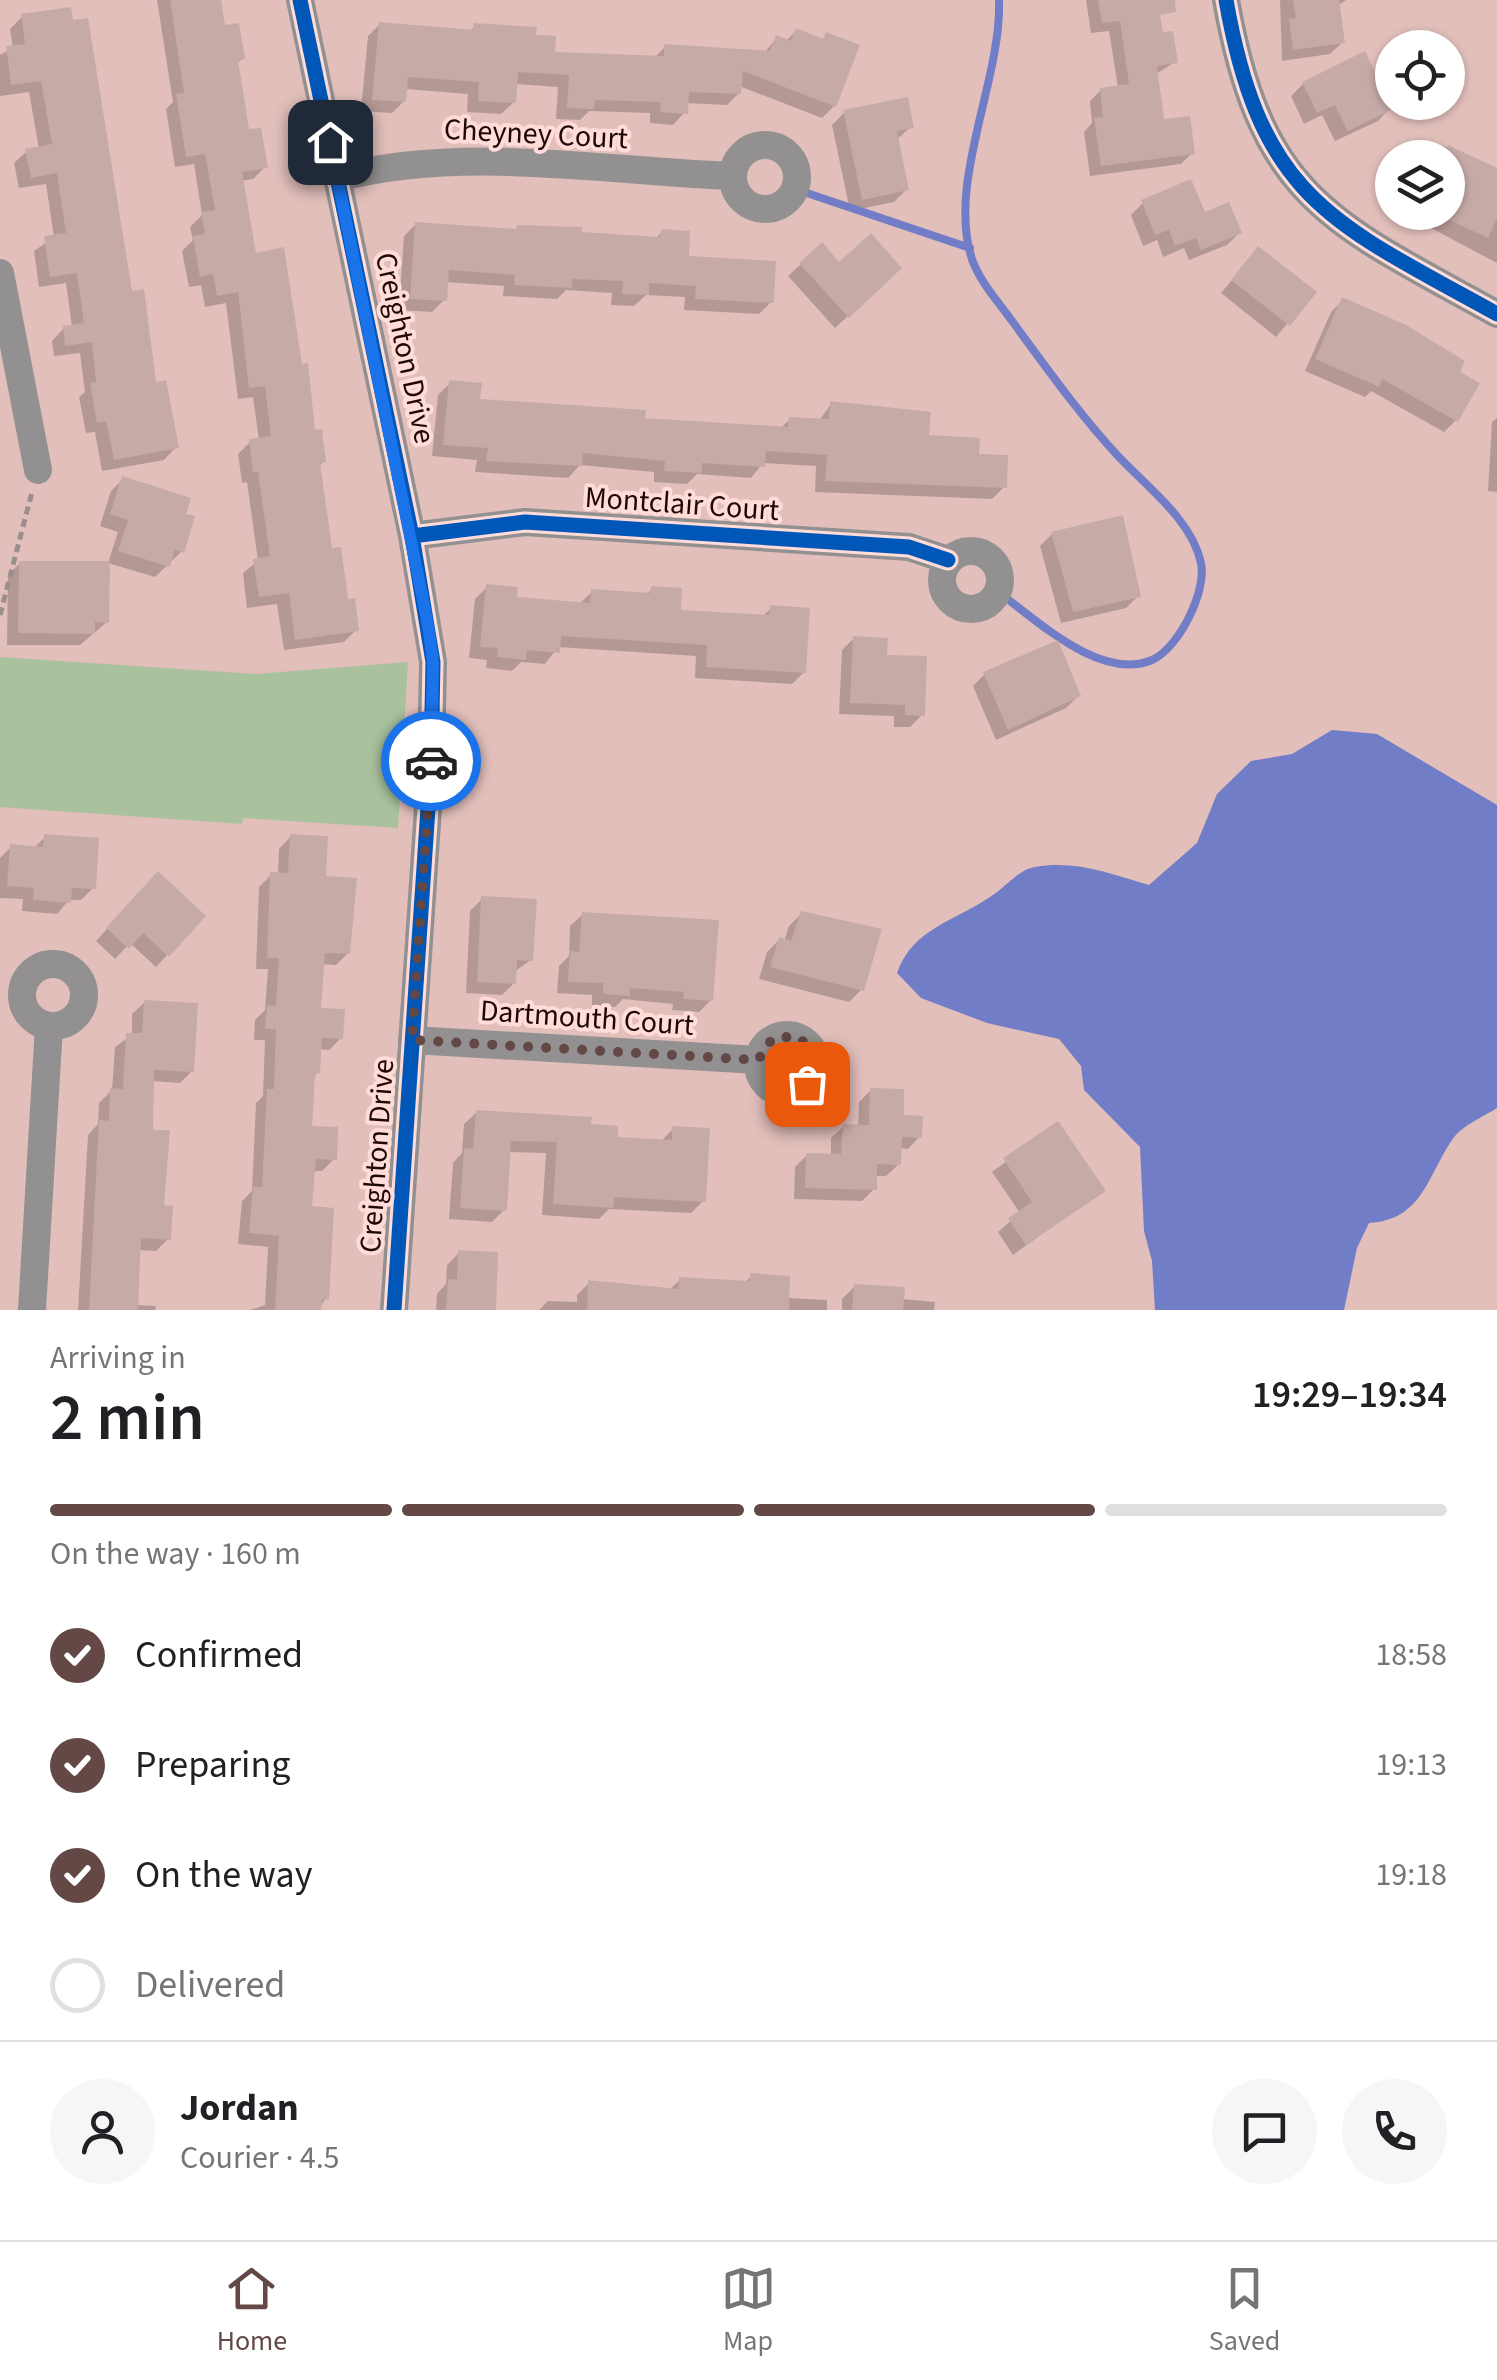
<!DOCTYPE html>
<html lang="en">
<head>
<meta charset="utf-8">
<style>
  body { margin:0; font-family:"Source Sans 3",sans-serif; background:#f6f6f6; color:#202124; height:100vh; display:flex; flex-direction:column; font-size:38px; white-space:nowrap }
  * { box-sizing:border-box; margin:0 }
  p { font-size:32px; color:#757577 }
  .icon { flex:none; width:55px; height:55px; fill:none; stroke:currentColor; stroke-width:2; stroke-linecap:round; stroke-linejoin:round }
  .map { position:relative; height:1310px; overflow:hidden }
  .side { display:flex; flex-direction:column; background:#fff; flex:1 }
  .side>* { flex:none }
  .controls { position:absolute; left:1375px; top:30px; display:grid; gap:20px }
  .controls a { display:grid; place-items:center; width:90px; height:90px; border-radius:50%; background:#fff; box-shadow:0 2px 8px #0004; font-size:50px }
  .pin { position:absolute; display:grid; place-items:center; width:85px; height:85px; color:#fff; margin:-42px; border-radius:20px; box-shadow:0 5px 15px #0006 }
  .courier { position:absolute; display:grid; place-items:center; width:100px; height:100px; margin:-50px; border:8px solid #1a73e8; border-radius:50%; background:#fff; color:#222; box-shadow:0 2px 12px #0007 }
  .overview em { font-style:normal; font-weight:600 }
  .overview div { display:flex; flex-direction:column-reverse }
  .overview { display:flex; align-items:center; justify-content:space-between; height:170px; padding:0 50px }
  h1 { font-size:65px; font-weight:600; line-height:75px }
  .bar { display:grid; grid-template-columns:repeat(4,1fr); gap:15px 10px; align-content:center; height:120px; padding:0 50px }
  .bar i { height:12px; border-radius:8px; background:#e0e0e0 }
  .bar .current { background:#634845 }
  .bar p { grid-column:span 4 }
  .line { display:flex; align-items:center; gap:25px; padding:0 50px; border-top:2px solid #e0e0e0 }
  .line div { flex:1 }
  .round { display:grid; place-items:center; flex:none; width:105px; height:105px; border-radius:52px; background:#f6f6f6 }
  ol { padding:0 50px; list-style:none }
  li { display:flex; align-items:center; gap:30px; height:110px }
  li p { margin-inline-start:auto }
  li .icon { padding:10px; border-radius:50%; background:#634845; color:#fff; stroke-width:4 }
  li:last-child { color:#757577 }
  li i { width:55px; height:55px; border:5px solid #e0e0e0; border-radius:50% }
  .tabs { display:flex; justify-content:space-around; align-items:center; height:140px; border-top:2px solid #e0e0e0; background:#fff; font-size:28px; color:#757577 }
  .tabs a { display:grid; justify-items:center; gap:5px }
  .tabs .current { color:#634845 }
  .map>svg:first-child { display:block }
  .green { fill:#a9c19d }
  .water { fill:#717dc6 }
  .shadow { fill:#0003 }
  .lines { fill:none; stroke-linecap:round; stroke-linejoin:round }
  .stream { stroke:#717dc6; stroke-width:8 }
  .building { fill:#c6aaa7 }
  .path { stroke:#9a8f8e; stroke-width:5; stroke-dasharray:8 5; stroke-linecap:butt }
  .minor { stroke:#929090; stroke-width:28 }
  .cycleway-casing { stroke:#ffdcd8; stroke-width:21 }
  .cycleway { stroke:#0057b8; stroke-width:15 }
  .done { stroke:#634845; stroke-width:10; stroke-dasharray:0 18 }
  .route { stroke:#1a73e8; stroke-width:12 }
  .labels { text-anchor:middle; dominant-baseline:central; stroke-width:8; stroke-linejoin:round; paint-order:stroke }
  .street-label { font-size:30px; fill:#1e0806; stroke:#ffdcd8 }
</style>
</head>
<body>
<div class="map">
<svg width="1497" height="1310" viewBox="0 0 1497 1310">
  <rect width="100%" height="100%" fill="#e2bfbb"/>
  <path class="green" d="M 0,657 L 255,674 L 408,662 L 398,828 L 243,818 L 242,824 L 0,807 Z"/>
  <path class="water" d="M 1332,730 L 1377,734 L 1497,805 L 1497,1108 C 1483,1117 1461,1126 1452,1140 C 1427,1177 1422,1220 1369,1223 L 1357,1248 L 1344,1310 L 1155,1310 L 1152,1261 L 1144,1231 L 1140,1147 L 1084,1090 L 1081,1066 L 1059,1039 L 987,1023 L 921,998 L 897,973 C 913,928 955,921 990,897 C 1004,889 1019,869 1035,867 C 1077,860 1110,874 1149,885 L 1197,843 L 1217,794 L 1251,761 L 1292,754 Z"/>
  <path class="shadow" d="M 157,0 L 219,0 L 223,28 L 242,59 L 236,64 L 247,132 L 265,167 L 253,179 L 241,181 L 254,256 L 324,461 L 318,467 L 330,551 L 356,630 L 344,642 L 284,650 L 277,604 L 247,608 L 243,573 L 258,561 L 247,482 L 242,483 L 238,454 L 250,442 L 259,440 L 253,397 L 238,399 L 226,303 L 205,307 L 201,285 L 189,287 L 182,251 L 193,240 L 190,227 L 202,215 L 194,164 L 175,167 L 166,109 L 173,102 Z
    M 1086,0 L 1156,0 L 1161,35 L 1175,62 L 1156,74 L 1162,122 L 1192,153 L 1181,164 L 1090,176 L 1084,132 L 1092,123 L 1090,101 L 1101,90 L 1118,88 L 1109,31 L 1091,33 Z
    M 1280,0 L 1346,0 L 1337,6 L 1343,42 L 1330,54 L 1282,61 Z
    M 22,17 L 129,294 L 176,447 L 164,460 L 102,471 L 95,432 L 86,433 L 79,397 L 85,392 L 80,353 L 54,356 L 52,341 L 64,328 L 72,327 L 66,283 L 39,287 L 34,251 L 54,237 L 46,184 L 19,188 L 14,163 L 27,151 L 39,149 L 29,92 L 0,96 L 0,55 L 13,48 L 10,29 Z
    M 380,24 L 469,32 L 475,26 L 533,38 L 552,54 L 654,58 L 665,47 L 764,53 L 777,38 L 786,41 L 796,31 L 821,41 L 827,35 L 834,106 L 822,118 L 739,86 L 739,93 L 727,105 L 686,103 L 685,112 L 673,125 L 650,123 L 650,113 L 589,111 L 580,120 L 556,119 L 558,87 L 515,84 L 514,102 L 501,114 L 467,112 L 468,94 L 405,89 L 404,101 L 392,113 L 361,111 L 368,36 Z
    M 1363,55 L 1390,108 L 1378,121 L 1335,141 L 1322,115 L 1304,124 L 1291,96 L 1303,84 Z
    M 844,113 L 911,127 L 896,140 L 906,190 L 894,202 L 850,211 L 832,125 Z
    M 1444,146 L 1497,171 L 1497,263 L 1431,228 L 1439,212 L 1448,212 L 1448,158 L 1419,158 L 1428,149 L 1437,153 Z
    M 1143,203 L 1203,215 L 1239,233 L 1227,245 L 1189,260 L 1184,248 L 1163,257 L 1157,240 L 1143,246 L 1131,215 Z
    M 416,224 L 655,239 L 662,232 L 686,259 L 771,302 L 759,314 L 684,310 L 685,297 L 646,295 L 634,306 L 611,305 L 612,293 L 566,290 L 557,299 L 503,296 L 504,286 L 445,282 L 444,300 L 432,312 L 399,310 L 404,236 Z
    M 822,245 L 839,265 L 887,280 L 835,328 L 788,276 Z
    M 1258,249 L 1313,292 L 1276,337 L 1221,293 Z
    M 1343,300 L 1456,373 L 1456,420 L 1444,432 L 1371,391 L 1365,397 L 1305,371 L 1331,312 Z
    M 450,383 L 477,401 L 642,421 L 780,429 L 790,419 L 819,421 L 831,404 L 885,407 L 884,412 L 927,438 L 976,456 L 1004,487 L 992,499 L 815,492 L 816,466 L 763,463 L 751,478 L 697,474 L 687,484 L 654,482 L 654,472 L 580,465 L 568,478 L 475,472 L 477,460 L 432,456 L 438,395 Z
    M 1497,418 L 1497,492 L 1488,491 L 1492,422 Z
    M 123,479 L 183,516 L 181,552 L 155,577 L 108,563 L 118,532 L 100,526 L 111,491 Z
    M 1052,534 L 1138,596 L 1126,608 L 1061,623 L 1040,546 Z
    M 20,563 L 107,622 L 80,645 L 7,645 L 8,575 Z
    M 487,587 L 514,599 L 579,604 L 592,592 L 645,595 L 652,589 L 678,612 L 762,617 L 771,608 L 804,672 L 792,684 L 695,678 L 696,656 L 558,647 L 545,664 L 521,662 L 512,671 L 486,668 L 487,660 L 469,658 L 475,599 Z
    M 854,638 L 922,715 L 910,727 L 894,727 L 894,716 L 839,714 L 842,650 Z
    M 985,674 L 1079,695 L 1066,708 L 996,740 L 973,686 Z
    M 291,836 L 323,878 L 348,953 L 336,965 L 321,964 L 319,1010 L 341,1038 L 329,1050 L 319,1049 L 318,1072 L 312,1078 L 310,1128 L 334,1159 L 322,1171 L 313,1171 L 310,1208 L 326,1298 L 318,1310 L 250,1310 L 265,1305 L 268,1247 L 238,1244 L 242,1201 L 252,1191 L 256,1103 L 263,1096 L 265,1040 L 254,1040 L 255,1020 L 265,1010 L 268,969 L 256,969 L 259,887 L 271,875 L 278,875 L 279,849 Z
    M 45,837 L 93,888 L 81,900 L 69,900 L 57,914 L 22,911 L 23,899 L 0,898 L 0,858 L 11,847 L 34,848 Z
    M 146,886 L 167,955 L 156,967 L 130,943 L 115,959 L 96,941 Z
    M 482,899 L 531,960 L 514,972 L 514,983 L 502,995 L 466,993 L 470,911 Z
    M 583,914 L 711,1000 L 699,1012 L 672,1010 L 673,1004 L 623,999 L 615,1007 L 592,1005 L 592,995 L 557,993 L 559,966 L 569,956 L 570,926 Z
    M 801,914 L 879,931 L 861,990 L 849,1002 L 759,979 L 767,952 L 779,940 L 784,941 L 789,926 Z
    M 145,1002 L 192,1071 L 180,1083 L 152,1081 L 150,1132 L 168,1239 L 156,1251 L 138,1250 L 135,1305 L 156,1306 L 155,1310 L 78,1310 L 88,1135 L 98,1124 L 99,1103 L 112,1090 L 115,1047 L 132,1035 L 132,1014 Z
    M 871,1090 L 920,1136 L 908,1149 L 899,1148 L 899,1164 L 886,1176 L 874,1176 L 874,1189 L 862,1201 L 794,1199 L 795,1167 L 807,1155 L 831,1156 L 831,1138 L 844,1126 L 858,1127 L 859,1102 Z
    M 477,1112 L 588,1127 L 615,1140 L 660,1142 L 673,1129 L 703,1201 L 691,1213 L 609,1209 L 599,1219 L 542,1215 L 546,1153 L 508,1152 L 504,1210 L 492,1222 L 449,1219 L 453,1163 L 462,1153 L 464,1124 Z
    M 1058,1124 L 1102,1191 L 1013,1255 L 998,1232 L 1020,1213 L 992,1172 Z
    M 459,1253 L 493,1310 L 436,1310 L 437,1294 L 446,1284 L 447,1265 Z
    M 751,1276 L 787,1298 L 827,1300 L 827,1310 L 539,1310 L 548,1301 L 577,1302 L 577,1295 L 589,1283 L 669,1290 L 680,1280 L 744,1284 Z
    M 855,1286 L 902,1299 L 935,1302 L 934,1310 L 842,1310 L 842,1299 Z"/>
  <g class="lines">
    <path class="stream" d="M 795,189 L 970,248
      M 998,592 C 1036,619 1100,682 1152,660 C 1179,648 1207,591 1201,563 C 1192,520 1147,487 1118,456 C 1080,415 1048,370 1015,325 C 1001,305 982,285 973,262 C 945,186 1002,80 999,0"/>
  </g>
  <path class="building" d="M 170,0 L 221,0 L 225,25 L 239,23 L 245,59 L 238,60 L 249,129 L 261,128 L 268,168 L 242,172 L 256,253 L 284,247 L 302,364 L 308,363 L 315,430 L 322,429 L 326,462 L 320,463 L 332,548 L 341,547 L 348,599 L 355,598 L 359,631 L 295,640 L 289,593 L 259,597 L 253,559 L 270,556 L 258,472 L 253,472 L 249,439 L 271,436 L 265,386 L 249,388 L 238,292 L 217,296 L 213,274 L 200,277 L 193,236 L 205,234 L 201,212 L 215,210 L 205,154 L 186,157 L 176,94 L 184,93 Z
    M 1098,0 L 1175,0 L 1176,12 L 1160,15 L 1163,32 L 1173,31 L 1178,63 L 1157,66 L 1164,119 L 1190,116 L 1195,154 L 1101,166 L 1094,118 L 1103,117 L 1100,88 L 1129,84 L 1120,21 L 1102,23 Z
    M 1293,0 L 1339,0 L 1345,43 L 1293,50 L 1289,19 L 1296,18 Z
    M 71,7 L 73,20 L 88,18 L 132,291 L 144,289 L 156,382 L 166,380 L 179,448 L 114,460 L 106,421 L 97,423 L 90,383 L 96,382 L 92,342 L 65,346 L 63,326 L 84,323 L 77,273 L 50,277 L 44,236 L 66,233 L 57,173 L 31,178 L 25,149 L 52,144 L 41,81 L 11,85 L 6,46 L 25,44 L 21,14 Z
    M 379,22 L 473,30 L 474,23 L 537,27 L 536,35 L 556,36 L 555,52 L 664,56 L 664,44 L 770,51 L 776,35 L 791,41 L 796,28 L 823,39 L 826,32 L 860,45 L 836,107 L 743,71 L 741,94 L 689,92 L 688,114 L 660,112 L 661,102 L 595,100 L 594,109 L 567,108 L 569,75 L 518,72 L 516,103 L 478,101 L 479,82 L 408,77 L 406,102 L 372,100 Z
    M 1365,51 L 1393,109 L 1348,131 L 1335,105 L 1317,113 L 1302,82 Z
    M 908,97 L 914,128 L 897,131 L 909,190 L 862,200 L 843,110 Z
    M 1448,145 L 1497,168 L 1497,218 L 1488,238 L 1441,216 L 1448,212 Z
    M 1191,179 L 1205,212 L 1229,202 L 1242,233 L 1201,250 L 1196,238 L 1175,246 L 1169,230 L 1155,235 L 1141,200 Z
    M 415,222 L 516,229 L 517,225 L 582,227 L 582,232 L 660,237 L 661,229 L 690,231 L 689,256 L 776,261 L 774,303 L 695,299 L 696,286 L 649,283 L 649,295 L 622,294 L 623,281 L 572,279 L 572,288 L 514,285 L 515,275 L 449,270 L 447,301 L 410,299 Z
    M 871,233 L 902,268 L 849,318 L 799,263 L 822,242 L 839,262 Z
    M 1258,246 L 1317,292 L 1290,326 L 1231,280 Z
    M 1342,297 L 1406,325 L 1465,361 L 1460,372 L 1480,383 L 1458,422 L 1382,379 L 1379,387 L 1315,359 Z
    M 449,380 L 482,383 L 480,399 L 646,410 L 645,418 L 788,427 L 789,417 L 829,419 L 830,401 L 931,412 L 929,435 L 980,438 L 979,454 L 1008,455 L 1007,488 L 825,481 L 827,455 L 766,451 L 765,467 L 702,463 L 702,473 L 664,471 L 665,461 L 583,453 L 582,466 L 486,461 L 488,448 L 443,445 Z
    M 122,476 L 191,498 L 186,514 L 195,516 L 184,553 L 175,550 L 170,567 L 118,551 L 128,520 L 110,514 Z
    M 1123,515 L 1141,597 L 1073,612 L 1051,532 Z
    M 19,561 L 110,561 L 109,623 L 95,622 L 95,634 L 18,633 Z
    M 486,584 L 518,587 L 517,597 L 590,603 L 591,589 L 650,593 L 651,586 L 682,588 L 681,610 L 769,615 L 770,605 L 810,608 L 806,673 L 706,667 L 707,645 L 561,636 L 560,653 L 527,650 L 526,660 L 497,657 L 498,648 L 480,647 Z
    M 853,636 L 888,638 L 887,655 L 927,656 L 925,716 L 905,715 L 905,705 L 850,703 Z
    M 1058,640 L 1081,696 L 1008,730 L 983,672 Z
    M 44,834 L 99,838 L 96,889 L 72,888 L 71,903 L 33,900 L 34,888 L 7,886 L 10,844 L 43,847 Z
    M 290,834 L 328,836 L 326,876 L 357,878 L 350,954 L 325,953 L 321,1008 L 345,1009 L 343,1039 L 322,1038 L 320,1073 L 315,1073 L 312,1126 L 338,1127 L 337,1160 L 316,1159 L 312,1206 L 334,1208 L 329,1300 L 322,1299 L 321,1310 L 275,1310 L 279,1236 L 249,1233 L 253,1187 L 262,1187 L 267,1089 L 274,1089 L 276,1029 L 265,1029 L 267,1005 L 276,1006 L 279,958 L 267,958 L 270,872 L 288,873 Z
    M 158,871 L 206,916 L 169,957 L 143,933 L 129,949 L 106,928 Z
    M 481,896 L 537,899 L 533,961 L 517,960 L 516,984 L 477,982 Z
    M 801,911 L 882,929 L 864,991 L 770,967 L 779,937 L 791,941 Z
    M 582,912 L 719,920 L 713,1001 L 683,999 L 684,992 L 630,988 L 630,996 L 603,994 L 603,983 L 568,982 L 570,951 L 579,952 Z
    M 144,1000 L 198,1003 L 194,1072 L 154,1070 L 153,1130 L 170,1130 L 164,1205 L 173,1206 L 171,1240 L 141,1238 L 138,1310 L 89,1310 L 99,1120 L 109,1121 L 110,1088 L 123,1089 L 126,1033 L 142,1033 Z
    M 870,1088 L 904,1089 L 904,1115 L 923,1116 L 922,1138 L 902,1137 L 901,1165 L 877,1164 L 877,1190 L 805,1188 L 806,1153 L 841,1154 L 843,1124 L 869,1125 Z
    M 476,1110 L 592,1117 L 591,1124 L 618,1126 L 618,1137 L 672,1140 L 672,1126 L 710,1128 L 706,1202 L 614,1197 L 613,1208 L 553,1204 L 557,1142 L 511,1141 L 507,1211 L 460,1208 L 464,1148 L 473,1149 Z
    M 1058,1121 L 1106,1191 L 1026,1245 L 1008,1218 L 1032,1202 L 1003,1158 Z
    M 458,1250 L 498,1252 L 496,1310 L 446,1310 L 448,1279 L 457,1280 Z
    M 750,1273 L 790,1276 L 789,1310 L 587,1310 L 588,1280 L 678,1289 L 679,1277 L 750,1281 Z
    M 854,1284 L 905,1287 L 903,1310 L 852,1310 Z"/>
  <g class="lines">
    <path class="path" d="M 0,615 L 32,492"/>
    <path class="minor" d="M 300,0 L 412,536 L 433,662 L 431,764 L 394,1310
      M 1226,0 C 1261,200 1333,223 1497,314
      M733 177a32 32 0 1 1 64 0a32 32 0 1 1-64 0Z
      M 337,178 C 466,145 602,171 733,176
      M 0,273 L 38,470
      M 412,536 L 525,522 L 909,547 L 948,560
      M942 580a29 29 0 1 1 58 0a29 29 0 1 1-58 0Z
      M22 995a31 31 0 1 1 62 0a31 31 0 1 1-62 0Z
      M758 1064a29 29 0 1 1 58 0a29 29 0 1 1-58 0Z
      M 412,1040 L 758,1060
      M 32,1310 L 49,1026"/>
    <g class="cycleway-casing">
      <path id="cycleway" d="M 300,0 L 412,536 L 433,662 L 431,764 L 394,1310
        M 1226,0 C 1261,200 1333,223 1497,314
        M 412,536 L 525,522 L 909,547 L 948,560"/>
    </g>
    <use href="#cycleway" class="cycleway"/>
  </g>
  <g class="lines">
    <path class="done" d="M 431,761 L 412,1040 L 758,1060 L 772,1039 L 795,1036 L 811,1047 L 816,1059 L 807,1084"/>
    <path class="route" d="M 330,142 L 428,625 L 433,662 L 431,761"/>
  </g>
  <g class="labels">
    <g class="street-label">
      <text transform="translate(536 134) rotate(3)">Cheyney Court</text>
      <text transform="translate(405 348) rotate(78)">Creighton Drive</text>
      <text transform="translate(682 504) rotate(4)">Montclair Court</text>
      <text transform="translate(587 1018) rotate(4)">Dartmouth Court</text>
      <text transform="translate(377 1156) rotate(-86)">Creighton Drive</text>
    </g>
  </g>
</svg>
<div class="controls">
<a><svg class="icon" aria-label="locate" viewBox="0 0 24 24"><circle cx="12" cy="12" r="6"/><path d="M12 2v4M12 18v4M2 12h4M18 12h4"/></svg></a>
<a><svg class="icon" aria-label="layers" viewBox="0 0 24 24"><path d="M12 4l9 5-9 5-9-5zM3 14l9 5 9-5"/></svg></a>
</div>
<div class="pin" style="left:807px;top:1084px;background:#ea580c"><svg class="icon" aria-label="bag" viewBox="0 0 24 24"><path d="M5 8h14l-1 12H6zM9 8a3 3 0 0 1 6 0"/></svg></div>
<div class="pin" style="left:330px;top:142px;background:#1f2937"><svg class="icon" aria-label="home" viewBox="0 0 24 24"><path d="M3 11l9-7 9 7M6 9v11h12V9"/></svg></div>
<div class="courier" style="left:431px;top:761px"><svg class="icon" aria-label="car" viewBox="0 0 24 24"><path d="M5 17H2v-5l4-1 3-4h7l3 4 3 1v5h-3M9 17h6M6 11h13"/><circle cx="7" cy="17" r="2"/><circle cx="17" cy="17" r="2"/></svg></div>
</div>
<section class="side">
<div class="overview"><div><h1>2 min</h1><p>Arriving in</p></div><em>19:29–19:34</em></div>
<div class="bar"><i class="current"></i><i class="current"></i><i class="current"></i><i></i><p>On the way · 160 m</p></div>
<ol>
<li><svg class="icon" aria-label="check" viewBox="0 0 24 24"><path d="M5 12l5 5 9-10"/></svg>Confirmed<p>18:58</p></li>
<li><svg class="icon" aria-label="check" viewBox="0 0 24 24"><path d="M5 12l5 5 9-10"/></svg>Preparing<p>19:13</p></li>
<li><svg class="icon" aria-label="check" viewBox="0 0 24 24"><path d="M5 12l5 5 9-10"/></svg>On the way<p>19:18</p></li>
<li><i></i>Delivered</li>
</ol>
<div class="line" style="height:180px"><a class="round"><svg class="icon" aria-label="person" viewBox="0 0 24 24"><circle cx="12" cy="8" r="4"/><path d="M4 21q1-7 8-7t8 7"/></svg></a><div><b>Jordan</b><p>Courier · 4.5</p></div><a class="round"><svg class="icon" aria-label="chat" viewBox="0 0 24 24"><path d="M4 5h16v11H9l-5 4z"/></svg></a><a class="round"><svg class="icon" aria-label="phone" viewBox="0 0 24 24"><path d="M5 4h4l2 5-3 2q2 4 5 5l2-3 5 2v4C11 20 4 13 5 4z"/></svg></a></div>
</section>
<nav class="tabs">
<a class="current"><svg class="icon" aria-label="home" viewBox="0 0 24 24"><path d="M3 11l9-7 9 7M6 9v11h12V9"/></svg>Home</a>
<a><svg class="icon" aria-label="map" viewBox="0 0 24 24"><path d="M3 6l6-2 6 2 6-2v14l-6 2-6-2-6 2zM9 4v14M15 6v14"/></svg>Map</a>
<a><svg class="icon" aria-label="saved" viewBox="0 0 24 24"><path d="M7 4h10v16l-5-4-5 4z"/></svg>Saved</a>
</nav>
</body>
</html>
